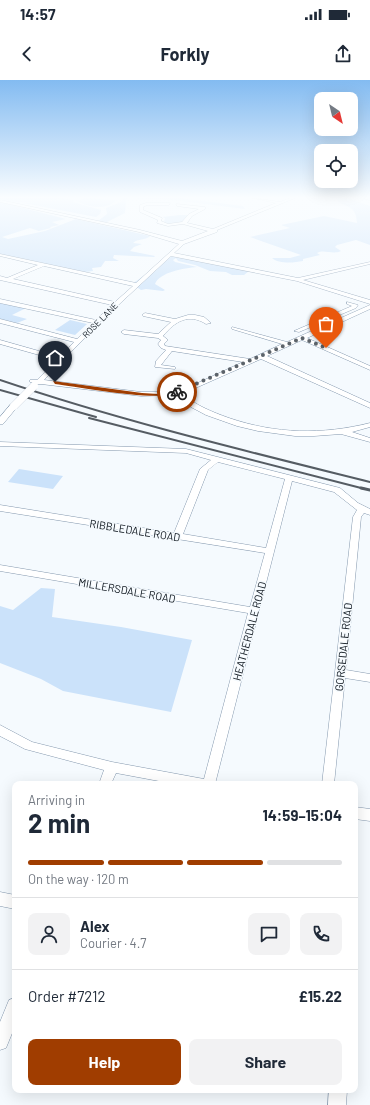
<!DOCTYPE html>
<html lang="en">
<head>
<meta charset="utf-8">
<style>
  body { margin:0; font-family:Barlow,sans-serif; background:#f2f2f3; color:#1f2937; height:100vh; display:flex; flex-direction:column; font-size:15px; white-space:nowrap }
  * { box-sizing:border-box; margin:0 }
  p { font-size:13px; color:#747a83 }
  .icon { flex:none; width:22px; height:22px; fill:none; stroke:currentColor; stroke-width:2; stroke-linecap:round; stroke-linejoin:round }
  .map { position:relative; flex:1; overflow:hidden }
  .side { position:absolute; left:12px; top:701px; width:346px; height:312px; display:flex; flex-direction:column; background:#fff; border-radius:8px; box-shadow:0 4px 16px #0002 }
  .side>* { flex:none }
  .needle { width:26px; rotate:145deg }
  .buttons { position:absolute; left:314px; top:12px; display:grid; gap:8px }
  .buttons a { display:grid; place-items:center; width:44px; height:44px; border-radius:8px; background:#fff; box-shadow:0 4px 16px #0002; font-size:20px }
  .pin { position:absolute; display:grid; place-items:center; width:34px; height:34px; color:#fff; margin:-41px -17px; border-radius:50% 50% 50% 0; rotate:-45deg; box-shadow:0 0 4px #0007 }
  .pin .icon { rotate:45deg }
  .courier { position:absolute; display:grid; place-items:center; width:40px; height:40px; margin:-20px; border:3px solid #a03d00; border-radius:50%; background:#fff; color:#222; box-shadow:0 1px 5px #0007 }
  .head em { font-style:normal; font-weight:700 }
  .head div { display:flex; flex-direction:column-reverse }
  .head { display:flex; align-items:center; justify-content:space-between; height:68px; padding:0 16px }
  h1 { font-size:26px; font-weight:700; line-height:30px }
  .bar { display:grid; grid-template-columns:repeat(4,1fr); gap:6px 4px; align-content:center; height:48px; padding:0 16px }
  .bar i { height:5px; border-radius:3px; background:#e0e1e3 }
  .bar .current { background:#a03d00 }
  .bar p { grid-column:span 4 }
  .line { display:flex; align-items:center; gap:10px; padding:0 16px; border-top:1px solid #e0e1e3 }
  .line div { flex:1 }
  .round { display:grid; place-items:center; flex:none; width:42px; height:42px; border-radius:8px; background:#f2f2f3 }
  .action { display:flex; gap:8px; margin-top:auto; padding:8px 16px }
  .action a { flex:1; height:46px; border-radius:8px; background:#a03d00; color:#fff; font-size:16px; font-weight:700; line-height:46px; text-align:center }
  .action a+a { background:#f2f2f3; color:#1f2937 }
  .status { display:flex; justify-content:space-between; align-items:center; height:28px; padding:0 20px; background:#fff; direction:ltr }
  .status svg { height:11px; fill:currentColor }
  header { display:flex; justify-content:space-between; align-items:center; height:52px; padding:0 16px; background:#fff; font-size:18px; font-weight:700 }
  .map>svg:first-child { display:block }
  .green { fill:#cbe2fa }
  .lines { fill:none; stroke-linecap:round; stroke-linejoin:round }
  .minor-casing { stroke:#8498ae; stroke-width:1 }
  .minor { fill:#fff; fill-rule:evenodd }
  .rail-far1 { stroke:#555c63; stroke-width:2 }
  .rail { stroke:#555c63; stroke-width:3 }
  .minor-bridge-casing { stroke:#8498ae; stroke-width:8; stroke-linecap:butt }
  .minor-bridge { stroke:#fff; stroke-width:8 }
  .route { fill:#a03d00 }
  .done { stroke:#5c636a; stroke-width:4; stroke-dasharray:0 7.2 }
  .labels { text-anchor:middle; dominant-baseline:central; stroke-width:3; stroke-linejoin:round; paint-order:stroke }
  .far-street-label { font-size:9px; fill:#0a121a; stroke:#f5fafe }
  .street-label { font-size:11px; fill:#0a121a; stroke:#f5fafe }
</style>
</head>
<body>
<div class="status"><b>14:57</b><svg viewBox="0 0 49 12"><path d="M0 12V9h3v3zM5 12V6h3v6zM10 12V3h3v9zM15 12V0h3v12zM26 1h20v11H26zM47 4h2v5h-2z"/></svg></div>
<header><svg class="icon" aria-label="back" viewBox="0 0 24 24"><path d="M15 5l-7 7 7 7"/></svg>Forkly<svg class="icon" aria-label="share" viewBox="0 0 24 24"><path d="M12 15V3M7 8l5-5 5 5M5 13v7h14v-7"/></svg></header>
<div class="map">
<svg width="370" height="1025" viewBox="0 0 370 1025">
  <rect width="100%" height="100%" fill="#f5fafe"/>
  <path class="green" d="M 0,118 L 59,118 L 57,120 C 37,122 19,124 0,119 Z
    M 61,118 L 74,120 L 73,122 L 101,130 L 100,134 L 96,137 L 23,123 L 59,120 Z
    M 85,118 L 116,120 C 107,131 87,127 77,121 Z
    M 123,118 L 180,118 L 243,126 L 245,129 L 173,120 L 127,118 L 126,121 L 125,133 L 105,143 L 98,141 L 107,134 L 106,128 L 121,122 Z
    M 309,118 L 348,118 L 370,126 L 370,165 L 356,160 L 337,165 L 335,167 L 341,171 C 333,175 324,169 317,173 L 320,175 L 303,179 L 303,181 C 293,183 279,184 272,178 L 290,178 L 301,175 L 250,157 L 290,148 L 281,145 L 324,136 L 357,143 C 356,127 350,128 338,122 L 338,120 C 329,116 319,121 309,118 Z
    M 0,122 L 66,139 L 52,142 L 59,145 L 50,147 L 51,148 L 39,151 L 30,148 L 2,157 L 8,159 L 45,151 L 76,139 L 150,156 C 145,161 138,158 133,163 L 142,164 L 134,167 L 130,171 L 155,176 L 154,177 L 114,175 L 113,178 L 119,181 L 105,181 L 101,187 L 92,188 L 93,191 L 85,192 L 0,174 Z
    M 180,135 L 188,135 L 181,143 L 169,144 L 164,142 L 165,138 L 162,137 Z
    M 172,176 L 249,191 L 244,195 L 232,195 L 226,192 L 210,191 L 195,185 L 178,181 L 176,178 L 173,180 L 175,182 L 197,187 C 184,188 160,192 155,204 L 165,210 L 163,211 L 146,209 L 141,210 L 132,204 Z
    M 0,223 L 26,228 L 12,235 L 27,239 L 17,243 L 0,239 Z
    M 70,240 L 87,244 L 75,255 L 55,250 Z
    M 19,389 L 63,396 L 53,409 L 8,402 Z
    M 41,508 L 55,509 L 52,537 L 121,547 L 192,560 L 171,632 L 63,611 L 41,599 L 0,583 L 0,526 L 13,530 Z"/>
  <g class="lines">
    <g class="minor-casing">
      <path id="minor" d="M 253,118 L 280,122 L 290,118 L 295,118 L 217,150 L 217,152 L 184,164 L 174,173 L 298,198 L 370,182 L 370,184 L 303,200 L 370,220 L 370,224 L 297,201 L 171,176 L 99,243 L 44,300 L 141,312 L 165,312 L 187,308 L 243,282 L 172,271 L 161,285 L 175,287 L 175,289 L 155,287 L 156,281 L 166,270 L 161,268 L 158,264 L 161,260 L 158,258 L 124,254 L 121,252 L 124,250 L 158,254 L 171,242 L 143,236 L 142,235 L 145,233 L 175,239 L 188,235 L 195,235 L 204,237 L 211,243 L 206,244 C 189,233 175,241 163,256 L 168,260 L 164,264 L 165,266 L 250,279 L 282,264 L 232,249 L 232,247 L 287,262 L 370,225 L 370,229 L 307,258 L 370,286 L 370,290 L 302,260 L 267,276 L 370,323 L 370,328 L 261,279 L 191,310 L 181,313 C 195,325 212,332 229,338 C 276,354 322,355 370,343 L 370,347 L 352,352 L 370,358 L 370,362 L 341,354 L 314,356 L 295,356 L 258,351 L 237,346 L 206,335 L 189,326 L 174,315 L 141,316 L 41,304 L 35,305 L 34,303 L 30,302 L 30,300 L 37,300 L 57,280 L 0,264 L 0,260 L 60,277 L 74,262 L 0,243 L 0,239 L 77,259 L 93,243 L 0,223 L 0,219 L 96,240 L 112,225 L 0,200 L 0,196 L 7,198 L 38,185 L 0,176 L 0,174 L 136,203 L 179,164 L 139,152 L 0,122 L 0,120 L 140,150 L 182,161 L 208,151 L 183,144 L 168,146 L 157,143 L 158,140 L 140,132 L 140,125 L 146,123 L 170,123 L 169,125 L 147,125 L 143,127 L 143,130 L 162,138 L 161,141 L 168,144 L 182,142 L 189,134 L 199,129 L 177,126 L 176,124 L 205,127 L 205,129 L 192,136 L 187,143 L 213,149 L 276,123 ZM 44,186 L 133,206 L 115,222 L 13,199 Z
        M 364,118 L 370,118 L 370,120 L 365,119 Z
        M 347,222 L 358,225 L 356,228 L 299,252 L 294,251 L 352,226 L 347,224 Z
        M 11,324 L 17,324 L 18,326 L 3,344 L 0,344 L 0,337 Z
        M 0,362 L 186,369 L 340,408 L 358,423 L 370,429 L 370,435 L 364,433 L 361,437 L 346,590 L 370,594 L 370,602 L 345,598 L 334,704 L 322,704 L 353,437 L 357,430 L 334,412 L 292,401 L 215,704 L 175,704 L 116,693 L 111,704 L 99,704 L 104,690 L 25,669 L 0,656 L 0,645 L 32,662 L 112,682 L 204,699 L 248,533 L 0,491 L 0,485 L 250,527 L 265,473 L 0,431 L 0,425 L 174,453 L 200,389 L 211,380 L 186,373 L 0,366 ZM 218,382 L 285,399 L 266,468 L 183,454 L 208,390 Z
        M 355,727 L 370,729 L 370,741 L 355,739 Z
        M 0,812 L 15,815 L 15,829 L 0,826 Z
        M 15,918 L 15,946 L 6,968 L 0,970 L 0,942 L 9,920 Z
        M 329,1010 L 347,1010 L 346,1025 L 328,1025 Z"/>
    </g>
    <use href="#minor" class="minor"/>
    <path class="rail-far1" d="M 0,300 C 121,341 246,371 370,402
      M 0,310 L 96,337
      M 89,338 L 365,409"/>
    <path class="rail" d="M 361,408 L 370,410"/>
    <g class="minor-bridge-casing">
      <path id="minor-bridge" d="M 14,326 L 34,306"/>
    </g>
    <use href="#minor-bridge" class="minor-bridge"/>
  </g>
  <linearGradient id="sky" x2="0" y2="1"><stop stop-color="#83bbf1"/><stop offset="0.45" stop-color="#fafdff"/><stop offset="1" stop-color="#fafdff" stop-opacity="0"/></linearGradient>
  <rect width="370" height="261" fill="url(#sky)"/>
  <path class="route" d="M 53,301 L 142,313 L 158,314 L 177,311 L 180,312 C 161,323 80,307 55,304 Z"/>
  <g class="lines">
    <path class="done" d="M 177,312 L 302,258 L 326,268"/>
  </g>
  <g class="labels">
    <g class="far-street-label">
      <text transform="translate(100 240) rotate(-45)">ROSE LANE</text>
    </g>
    <g class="street-label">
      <text transform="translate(135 450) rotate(9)">RIBBLEDALE ROAD</text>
      <text transform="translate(127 510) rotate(10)">MILLERSDALE ROAD</text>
      <text transform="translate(249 551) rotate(-75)">HEATHERDALE ROAD</text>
      <text transform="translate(343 567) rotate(-84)">GORSEDALE ROAD</text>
    </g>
  </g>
</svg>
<div class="buttons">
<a><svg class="needle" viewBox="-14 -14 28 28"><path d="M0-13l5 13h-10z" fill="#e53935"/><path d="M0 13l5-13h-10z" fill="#747a83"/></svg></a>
<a><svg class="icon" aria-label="locate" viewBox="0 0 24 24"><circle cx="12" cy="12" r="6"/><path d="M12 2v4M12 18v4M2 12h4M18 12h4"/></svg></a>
</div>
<div class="pin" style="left:326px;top:268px;background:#ea580c"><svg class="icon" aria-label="bag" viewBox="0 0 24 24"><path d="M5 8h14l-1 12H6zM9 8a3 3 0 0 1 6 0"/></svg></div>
<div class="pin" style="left:55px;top:302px;background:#1f2937"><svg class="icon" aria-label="home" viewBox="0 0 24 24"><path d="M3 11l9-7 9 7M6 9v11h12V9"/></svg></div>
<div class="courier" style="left:177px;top:312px"><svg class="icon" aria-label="bike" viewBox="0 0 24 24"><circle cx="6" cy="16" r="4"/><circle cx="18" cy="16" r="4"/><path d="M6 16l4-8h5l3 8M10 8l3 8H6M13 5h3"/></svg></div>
<section class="side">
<div class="head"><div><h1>2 min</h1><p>Arriving in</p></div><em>14:59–15:04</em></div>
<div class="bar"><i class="current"></i><i class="current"></i><i class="current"></i><i></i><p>On the way · 120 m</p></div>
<div class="line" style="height:72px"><a class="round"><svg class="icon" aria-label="person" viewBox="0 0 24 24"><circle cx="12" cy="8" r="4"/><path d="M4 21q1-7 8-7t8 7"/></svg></a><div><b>Alex</b><p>Courier · 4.7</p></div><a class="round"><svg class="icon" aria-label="chat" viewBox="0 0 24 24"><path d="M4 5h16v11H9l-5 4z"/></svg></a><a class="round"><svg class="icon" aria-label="phone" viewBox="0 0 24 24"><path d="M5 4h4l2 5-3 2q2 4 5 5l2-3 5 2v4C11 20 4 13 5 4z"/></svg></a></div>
<div class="line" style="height:52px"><div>Order #7212</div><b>£15.22</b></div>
<div class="action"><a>Help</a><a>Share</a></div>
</section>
</div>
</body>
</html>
